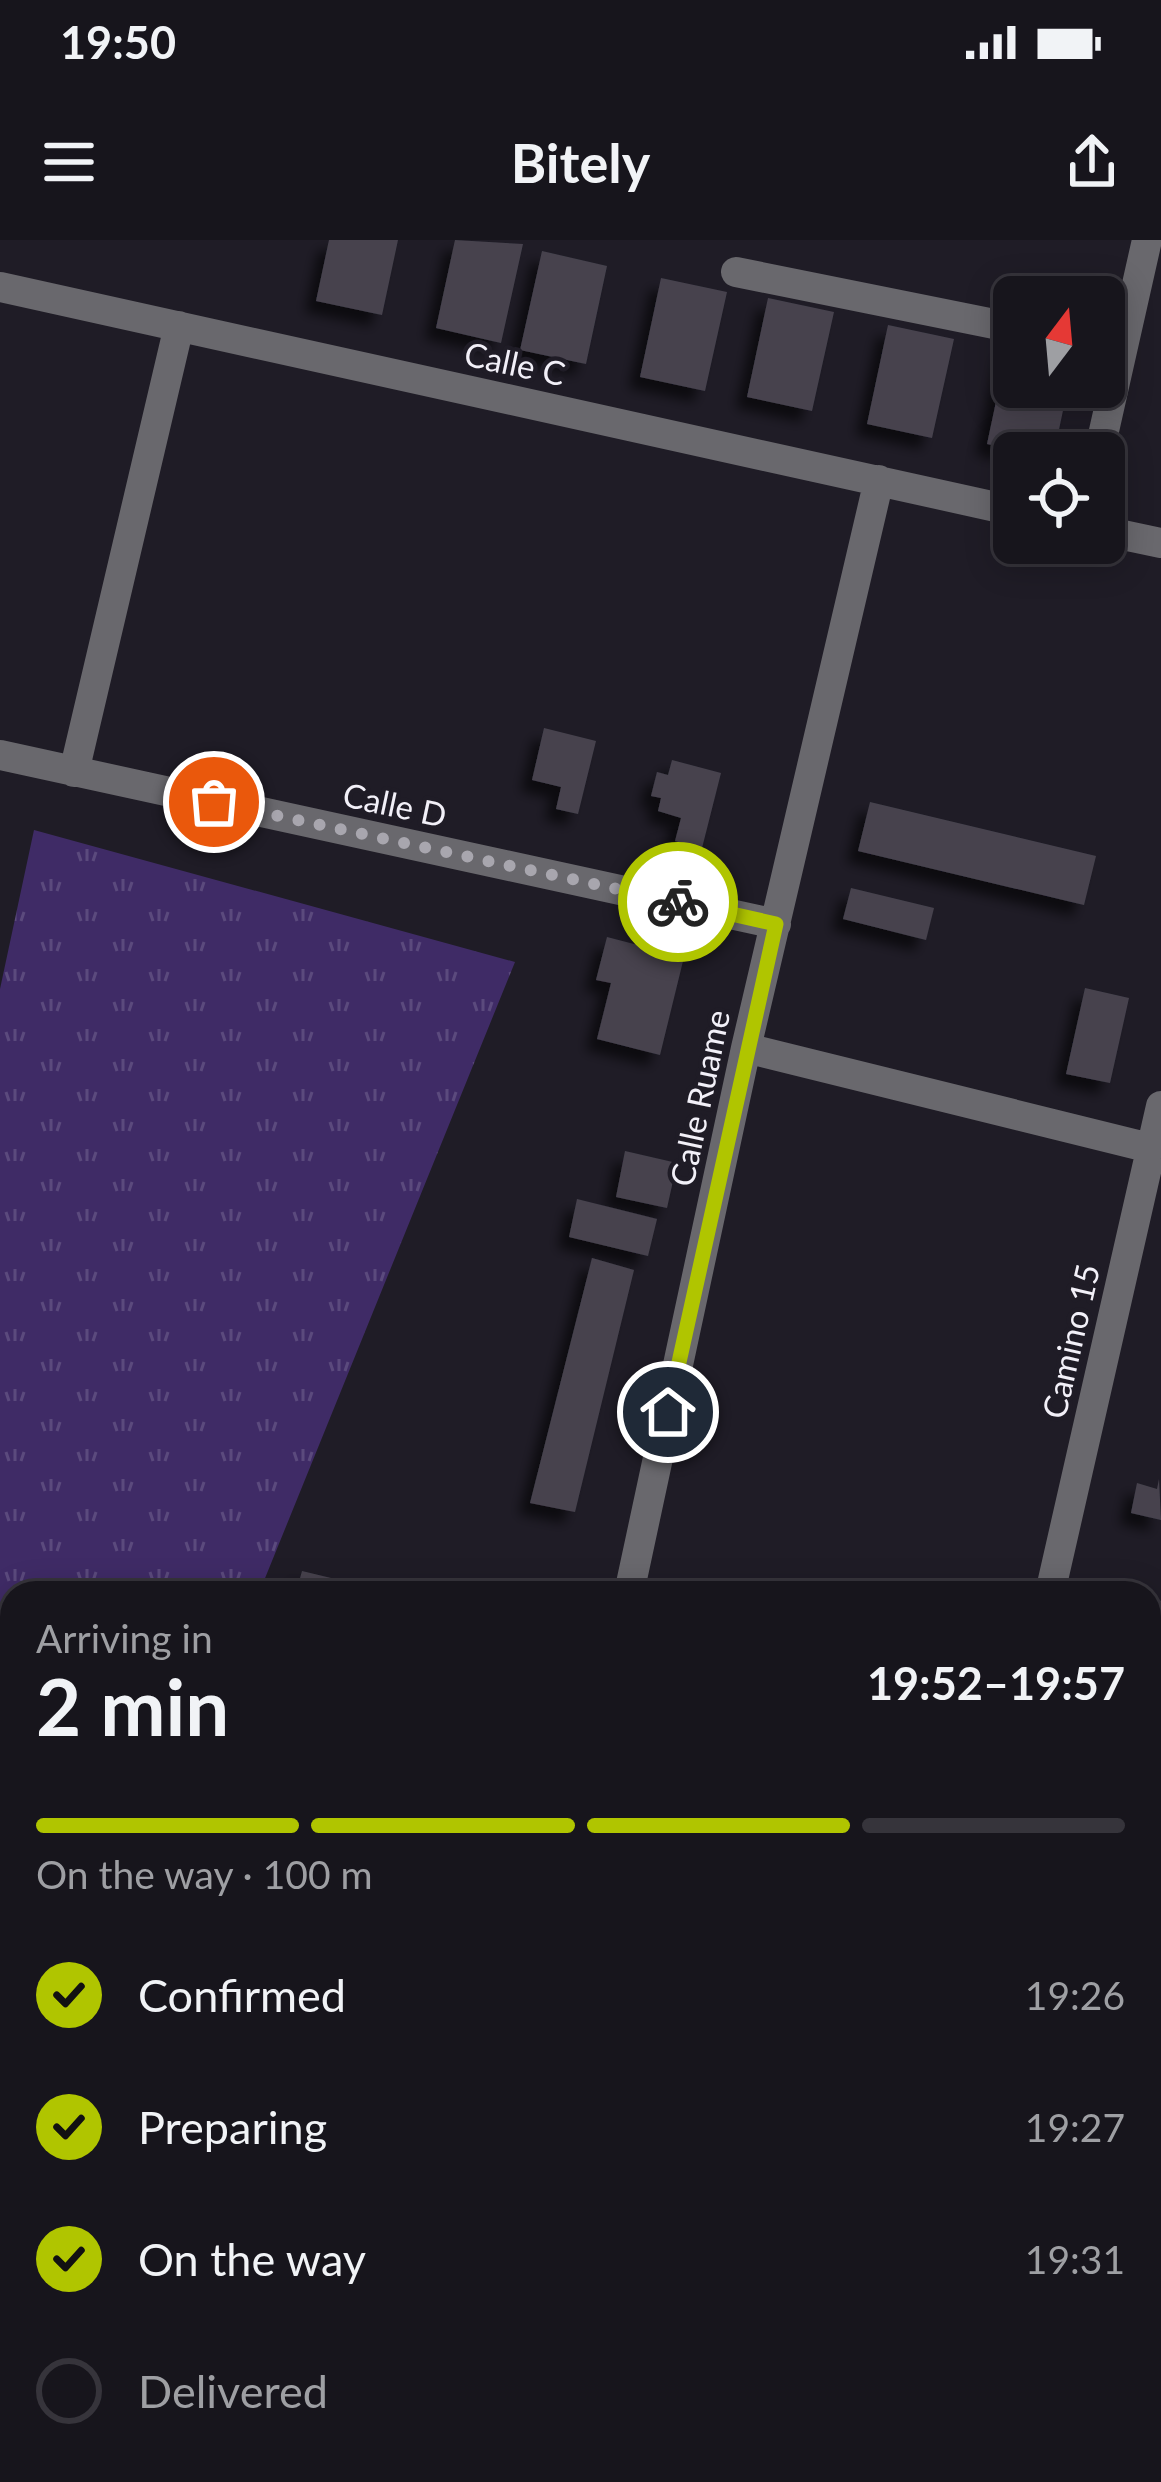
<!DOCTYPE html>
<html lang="en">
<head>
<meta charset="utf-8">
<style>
  body { margin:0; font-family:Lato,sans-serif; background:#242229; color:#f1f3f6; height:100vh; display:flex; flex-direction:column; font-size:45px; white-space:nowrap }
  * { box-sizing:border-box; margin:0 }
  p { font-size:39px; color:#9e9fa3 }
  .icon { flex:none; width:66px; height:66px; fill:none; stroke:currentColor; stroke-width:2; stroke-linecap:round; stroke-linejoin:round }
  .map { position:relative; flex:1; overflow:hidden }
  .sheet { position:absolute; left:0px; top:1341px; width:1161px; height:903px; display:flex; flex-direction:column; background:#17151c; border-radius:36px 36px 0 0; box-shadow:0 6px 30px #0003,0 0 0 3px #36343b }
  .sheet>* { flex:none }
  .needle { width:78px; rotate:16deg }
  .buttons { position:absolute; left:993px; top:36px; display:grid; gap:24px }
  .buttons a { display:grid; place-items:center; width:132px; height:132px; border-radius:18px; background:#17151c; box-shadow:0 6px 30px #0003,0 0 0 3px #36343b; font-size:60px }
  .pin { position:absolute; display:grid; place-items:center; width:102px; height:102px; color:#fff; margin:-51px; border:6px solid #fff; border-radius:50%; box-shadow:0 3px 12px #0007 }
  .courier { position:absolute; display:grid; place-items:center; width:120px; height:120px; margin:-60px; border:9px solid #b0c500; border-radius:50%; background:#fff; color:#222; box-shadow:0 3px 15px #0007 }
  .head em { font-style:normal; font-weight:700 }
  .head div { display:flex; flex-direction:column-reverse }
  .head { display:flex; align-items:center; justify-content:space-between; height:204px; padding:0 36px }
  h1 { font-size:78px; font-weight:700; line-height:90px }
  .bar { display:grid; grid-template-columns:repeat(4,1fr); gap:18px 12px; align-content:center; height:144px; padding:0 36px }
  .bar i { height:15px; border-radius:9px; background:#36343b }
  .bar .on { background:#b0c500 }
  .bar p { grid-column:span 4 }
  ol { padding:0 36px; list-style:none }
  li { display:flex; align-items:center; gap:36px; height:132px }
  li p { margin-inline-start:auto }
  li .icon { padding:12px; border-radius:50%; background:#b0c500; color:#111; stroke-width:4 }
  li:last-child { color:#9e9fa3 }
  li i { width:66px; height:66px; border:6px solid #36343b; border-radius:50% }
  .status { display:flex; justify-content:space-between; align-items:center; height:84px; padding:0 60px; background:#17151c; direction:ltr }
  .status svg { height:33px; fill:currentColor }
  header { display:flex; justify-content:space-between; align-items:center; height:156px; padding:0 36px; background:#17151c; font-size:54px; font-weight:700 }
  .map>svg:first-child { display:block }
  .built { fill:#282434 }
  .grass { fill:url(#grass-tufts) }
  .building { fill:#46434e; filter:url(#shadow) }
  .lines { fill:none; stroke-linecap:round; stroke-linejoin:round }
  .minor { stroke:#69686d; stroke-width:30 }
  .major { stroke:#b7b4bf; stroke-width:30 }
  .rail-casing { stroke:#88858e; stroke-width:14 }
  .rail { stroke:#1f1c26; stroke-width:9; stroke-dasharray:27; stroke-linecap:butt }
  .done { stroke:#a8a6ae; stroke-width:12; stroke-dasharray:0 21.6 }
  .route { stroke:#b0c500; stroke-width:15 }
  .labels { text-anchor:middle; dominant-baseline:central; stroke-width:9; stroke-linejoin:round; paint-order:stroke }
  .street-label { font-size:33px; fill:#f2f0f8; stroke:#1f1c26 }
</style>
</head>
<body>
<div class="status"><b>19:50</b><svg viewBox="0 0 49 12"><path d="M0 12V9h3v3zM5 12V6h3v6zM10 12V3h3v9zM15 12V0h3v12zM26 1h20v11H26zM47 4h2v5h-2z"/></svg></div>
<header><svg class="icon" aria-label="menu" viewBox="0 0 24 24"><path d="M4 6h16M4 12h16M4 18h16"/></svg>Bitely<svg class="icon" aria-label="share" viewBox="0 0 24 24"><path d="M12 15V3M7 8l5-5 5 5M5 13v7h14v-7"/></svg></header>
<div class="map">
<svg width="1161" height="2242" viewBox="0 0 1161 2242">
  <defs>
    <pattern id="grass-tufts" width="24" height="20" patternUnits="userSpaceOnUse" patternTransform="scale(3)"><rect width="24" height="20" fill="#3f2b66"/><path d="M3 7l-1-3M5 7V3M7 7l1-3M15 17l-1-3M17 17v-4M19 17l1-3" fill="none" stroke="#5b4a7d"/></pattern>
    <filter id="shadow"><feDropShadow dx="-11" dy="11" stdDeviation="6" flood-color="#0009"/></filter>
  </defs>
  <rect width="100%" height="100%" fill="#1f1c26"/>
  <path class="built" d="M 0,2002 L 12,2013 L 12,2232 L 160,2232 L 165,2242 L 0,2242 Z"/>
  <path class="grass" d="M 34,590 L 515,722 L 259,1353 L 12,1353 L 12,2012 L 0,1997 L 0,749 Z
    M 1161,1838 L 1161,2242 L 1075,2242 L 1076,2232 L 1149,2232 L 1149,1892 Z
    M 190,2232 L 331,2232 L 328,2242 L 199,2242 Z"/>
  <path class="building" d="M 329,0 L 398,0 L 382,75 L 316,61 Z
    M 455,0 L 523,4 L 501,103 L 436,88 Z
    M 542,11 L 607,26 L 586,124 L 520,110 Z
    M 661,38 L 727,52 L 705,151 L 640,137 Z
    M 768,58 L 834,72 L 812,171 L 747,157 Z
    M 888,85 L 954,99 L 932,198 L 867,184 Z
    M 1008,105 L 1014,106 L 1014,147 L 1068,147 L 1054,213 L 1030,213 L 987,204 Z
    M 544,488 L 596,501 L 578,574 L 556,569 L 561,547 L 532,540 Z
    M 672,520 L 721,533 L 702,608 L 675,601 L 681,578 L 658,571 L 661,558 L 651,556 L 657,532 L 668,535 Z
    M 870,562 L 1096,616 L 1084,665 L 858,611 Z
    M 851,648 L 934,668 L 926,700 L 843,679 Z
    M 607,697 L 684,717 L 660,815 L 597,799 L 611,743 L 596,740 Z
    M 1085,748 L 1129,758 L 1110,843 L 1066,834 Z
    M 625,911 L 677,923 L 667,968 L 616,957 Z
    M 577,959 L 657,979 L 648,1016 L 569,997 Z
    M 592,1018 L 634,1030 L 575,1272 L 530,1263 Z
    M 1159,1239 L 1161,1280 L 1131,1273 L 1137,1243 L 1157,1249 Z
    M 302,1331 L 385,1351 L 384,1353 L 296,1353 Z
    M 1156,1359 L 1161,1361 L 1161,1418 L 1149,1415 L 1149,1391 Z
    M 1149,1513 L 1161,1515 L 1161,1578 L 1149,1576 Z
    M 1149,1649 L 1161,1652 L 1161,1725 L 1149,1721 Z"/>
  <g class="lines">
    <path class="minor" d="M 736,32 L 1014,88
      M 0,47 L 1014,271
      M 1099,213 L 1147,0
      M 1104,291 L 1161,303
      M 0,515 L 776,684
      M 74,532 L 179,86
      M 746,808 L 1150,908
      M 629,1353 L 746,808 L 879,240
      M 1050,1353 L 1161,866
      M 0,2132 L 12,2121
      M 910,2232 L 920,2242
      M 417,2242 L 424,2232
      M 750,2242 L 781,2232"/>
    <path class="major" d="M 0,1975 L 12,1990
      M 199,2232 L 206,2242"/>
    <g class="rail-casing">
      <path id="rail" d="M 0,1771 L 12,1786
        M 356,2232 L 364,2242"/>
    </g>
    <use href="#rail" class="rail"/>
  </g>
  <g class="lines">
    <path class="done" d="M 214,562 L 678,662"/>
    <path class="route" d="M 668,1172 L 776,684 L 678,662"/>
  </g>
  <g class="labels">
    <g class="street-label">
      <text transform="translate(515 123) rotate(12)">Calle C</text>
      <text transform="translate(395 564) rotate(12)">Calle D</text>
      <text transform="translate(699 858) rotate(-78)">Calle Ruame</text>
      <text transform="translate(1070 1101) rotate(-77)">Camino 15</text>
    </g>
  </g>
</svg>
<div class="buttons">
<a><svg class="needle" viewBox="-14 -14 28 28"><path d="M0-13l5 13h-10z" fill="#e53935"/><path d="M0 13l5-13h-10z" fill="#9e9fa3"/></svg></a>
<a><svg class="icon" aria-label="locate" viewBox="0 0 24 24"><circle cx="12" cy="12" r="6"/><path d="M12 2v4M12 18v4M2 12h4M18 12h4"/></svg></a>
</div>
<div class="pin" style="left:214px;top:562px;background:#ea580c"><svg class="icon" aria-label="bag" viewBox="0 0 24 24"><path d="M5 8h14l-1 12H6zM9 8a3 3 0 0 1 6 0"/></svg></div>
<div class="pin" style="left:668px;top:1172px;background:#1f2937"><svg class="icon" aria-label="home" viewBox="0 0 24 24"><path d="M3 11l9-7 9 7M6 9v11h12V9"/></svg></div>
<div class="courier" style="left:678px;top:662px"><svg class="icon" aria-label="bike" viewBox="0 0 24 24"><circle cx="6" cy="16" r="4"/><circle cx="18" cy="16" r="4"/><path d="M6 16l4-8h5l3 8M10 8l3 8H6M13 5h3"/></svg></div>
<section class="sheet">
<div class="head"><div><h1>2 min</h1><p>Arriving in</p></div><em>19:52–19:57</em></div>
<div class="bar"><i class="on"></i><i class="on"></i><i class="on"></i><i></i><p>On the way · 100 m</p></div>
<ol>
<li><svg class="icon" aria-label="check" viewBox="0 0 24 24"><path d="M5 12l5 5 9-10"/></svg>Confirmed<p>19:26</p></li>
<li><svg class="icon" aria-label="check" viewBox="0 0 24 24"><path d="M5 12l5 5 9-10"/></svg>Preparing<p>19:27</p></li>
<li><svg class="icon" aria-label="check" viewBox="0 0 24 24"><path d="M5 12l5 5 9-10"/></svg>On the way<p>19:31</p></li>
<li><i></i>Delivered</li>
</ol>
</section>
</div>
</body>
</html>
